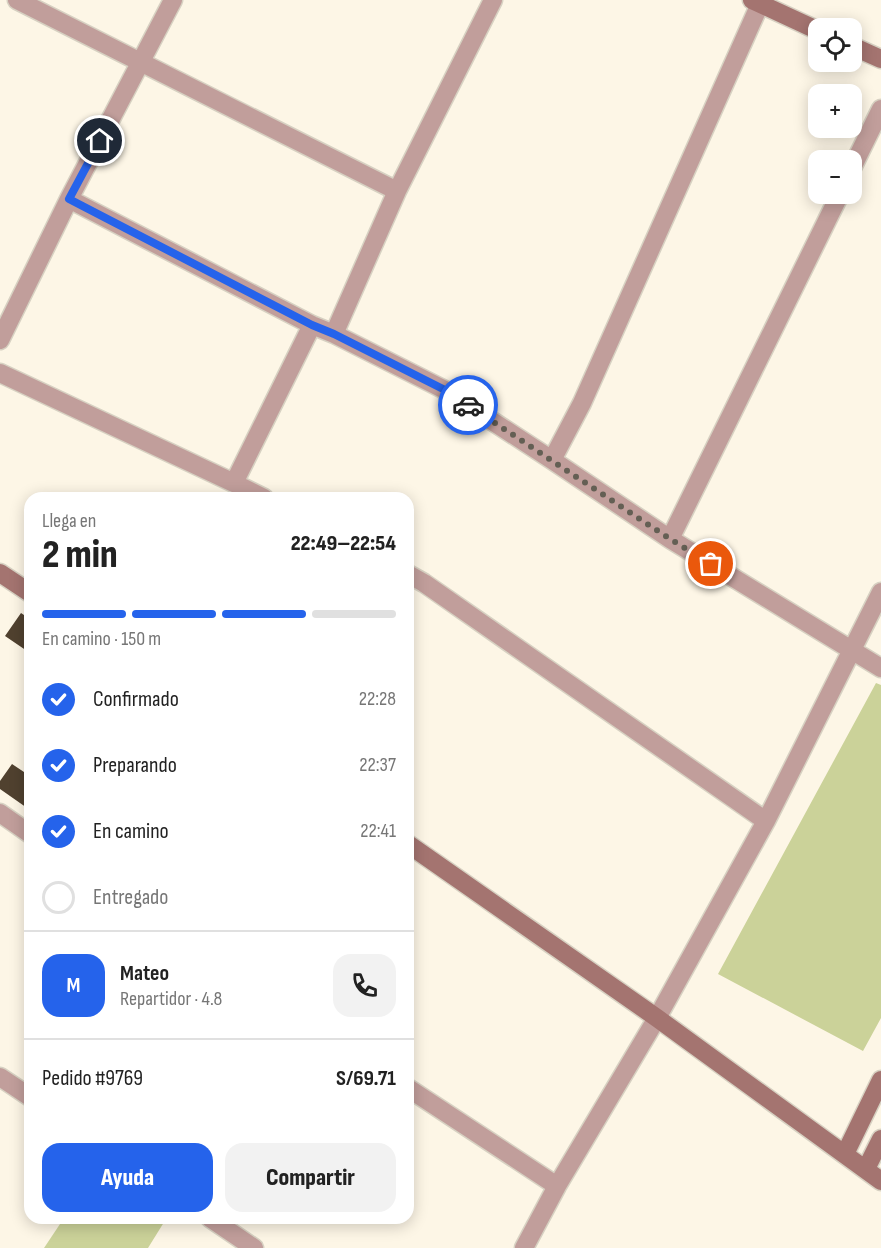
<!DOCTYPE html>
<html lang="es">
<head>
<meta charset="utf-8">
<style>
  body { margin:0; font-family:"Sofia Sans Condensed",sans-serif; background:#f2f2f2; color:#222; height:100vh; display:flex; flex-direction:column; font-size:22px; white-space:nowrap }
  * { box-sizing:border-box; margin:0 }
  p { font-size:20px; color:#767676 }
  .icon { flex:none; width:33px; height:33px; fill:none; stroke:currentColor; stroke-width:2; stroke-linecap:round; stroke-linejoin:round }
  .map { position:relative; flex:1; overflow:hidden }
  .side { position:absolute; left:24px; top:492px; width:390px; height:732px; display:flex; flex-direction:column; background:#fff; border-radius:18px; box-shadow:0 3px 15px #0003 }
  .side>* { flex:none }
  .tools { position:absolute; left:808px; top:18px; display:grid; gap:12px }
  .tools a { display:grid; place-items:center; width:54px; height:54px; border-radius:12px; background:#fff; box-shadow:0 3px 15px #0003; font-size:30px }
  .pin { position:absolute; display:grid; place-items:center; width:51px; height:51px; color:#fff; margin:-26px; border:3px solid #fff; border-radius:50%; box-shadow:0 2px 6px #0007 }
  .courier { position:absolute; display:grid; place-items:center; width:60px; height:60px; margin:-30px; border:4px solid #2563eb; border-radius:50%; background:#fff; color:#222; box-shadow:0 2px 8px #0007 }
  .summary em { font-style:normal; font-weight:800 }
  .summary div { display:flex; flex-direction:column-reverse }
  .summary { display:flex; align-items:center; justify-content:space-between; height:102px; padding:0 18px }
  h1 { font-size:39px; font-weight:800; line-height:45px }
  .bar { display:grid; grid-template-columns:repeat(4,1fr); gap:9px 6px; align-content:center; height:72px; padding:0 18px }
  .bar i { height:8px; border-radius:4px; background:#e0e0e0 }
  .bar .on { background:#2563eb }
  .bar p { grid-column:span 4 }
  .line { display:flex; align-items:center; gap:15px; padding:0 18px; border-top:2px solid #e0e0e0 }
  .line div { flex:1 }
  .round { display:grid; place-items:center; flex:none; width:63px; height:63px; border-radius:18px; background:#f2f2f2 }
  ol { padding:0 18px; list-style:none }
  li { display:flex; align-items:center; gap:18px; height:66px }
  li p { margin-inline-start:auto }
  li .icon { padding:6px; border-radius:50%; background:#2563eb; color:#fff; stroke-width:4 }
  li:last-child { color:#767676 }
  li i { width:33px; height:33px; border:3px solid #e0e0e0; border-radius:50% }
  .action { display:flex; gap:12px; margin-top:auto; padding:12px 18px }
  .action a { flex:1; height:69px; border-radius:18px; background:#2563eb; color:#fff; font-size:24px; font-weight:800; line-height:69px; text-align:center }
  .action a+a { background:#f2f2f2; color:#222 }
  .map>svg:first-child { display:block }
  .green { fill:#cbd299 }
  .building { fill:#50412f }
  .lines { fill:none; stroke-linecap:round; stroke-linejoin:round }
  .street-casing { stroke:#d7d1c2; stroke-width:21 }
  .secondary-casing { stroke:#d7d1c2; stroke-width:21 }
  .street { stroke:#c19e9b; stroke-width:18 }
  .secondary { stroke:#a47470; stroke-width:18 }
  .done { stroke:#645f54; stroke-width:6; stroke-dasharray:0 10.8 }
  .route { stroke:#2563eb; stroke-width:8 }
</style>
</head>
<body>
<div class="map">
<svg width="881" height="1248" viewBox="0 0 881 1248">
  <rect width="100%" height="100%" fill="#fdf6e6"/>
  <path class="green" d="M 876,683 L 881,685 L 881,1018 L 863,1051 L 718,974 Z
    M 64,1218 L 165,1218 L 166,1219 L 148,1248 L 44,1248 Z"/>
  <path class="building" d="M 21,613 L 30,619 L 30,653 L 5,636 Z
    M 12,764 L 30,776 L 30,810 L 0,789 L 0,781 Z"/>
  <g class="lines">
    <g class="street-casing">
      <path id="street" d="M 17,0 L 397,191
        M 852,168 L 881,109
        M 69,199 L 312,325 L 334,334 L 443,389 L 552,460 L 670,539 L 881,668
        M 334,334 L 397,191 L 493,0
        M 0,340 L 69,199 L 173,0
        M 0,373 L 234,483 L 264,498
        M 552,460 L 582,403 L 760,4
        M 234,483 L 312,325
        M 670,539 L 840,194
        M 408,574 L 424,583 L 766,821
        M 0,813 L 30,834
        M 0,1077 L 30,1097
        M 408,1088 L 557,1186
        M 210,1218 L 254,1248
        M 524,1248 L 557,1186 L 657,1018 L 766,821 L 881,592"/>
    </g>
    <g class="secondary-casing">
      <path id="secondary" d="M 752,0 L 819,31
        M 852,46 L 881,59
        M 0,573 L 30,593
        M 408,844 L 657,1018 L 881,1181
        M 845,1154 L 881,1080
        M 866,1169 L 881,1139"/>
    </g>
    <use href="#street" class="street"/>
    <use href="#secondary" class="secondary"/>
  </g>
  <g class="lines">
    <path class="done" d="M 468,405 L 670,539 L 711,564"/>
    <path class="route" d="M 100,141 L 69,199 L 312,325 L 334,334 L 443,389 L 468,405"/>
  </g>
</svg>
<div class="tools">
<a><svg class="icon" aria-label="locate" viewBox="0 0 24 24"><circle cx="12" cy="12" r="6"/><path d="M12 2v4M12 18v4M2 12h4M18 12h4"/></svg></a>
<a>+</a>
<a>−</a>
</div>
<div class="pin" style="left:711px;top:564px;background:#ea580c"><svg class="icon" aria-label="bag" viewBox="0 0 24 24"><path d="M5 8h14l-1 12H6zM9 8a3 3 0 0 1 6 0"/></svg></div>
<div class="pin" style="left:100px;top:141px;background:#1f2937"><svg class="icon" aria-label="home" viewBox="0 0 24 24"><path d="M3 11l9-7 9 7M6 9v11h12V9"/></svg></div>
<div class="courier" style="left:468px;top:405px"><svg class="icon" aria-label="car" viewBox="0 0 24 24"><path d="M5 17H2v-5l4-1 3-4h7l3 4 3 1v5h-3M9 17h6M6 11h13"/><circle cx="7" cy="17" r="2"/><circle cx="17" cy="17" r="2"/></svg></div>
<section class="side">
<div class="summary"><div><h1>2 min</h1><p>Llega en</p></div><em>22:49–22:54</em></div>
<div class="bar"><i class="on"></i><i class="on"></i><i class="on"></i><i></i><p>En camino · 150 m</p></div>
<ol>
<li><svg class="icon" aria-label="check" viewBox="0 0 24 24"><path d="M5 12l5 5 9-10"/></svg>Confirmado<p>22:28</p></li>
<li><svg class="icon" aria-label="check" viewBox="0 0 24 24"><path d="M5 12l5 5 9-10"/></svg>Preparando<p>22:37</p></li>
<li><svg class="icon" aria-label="check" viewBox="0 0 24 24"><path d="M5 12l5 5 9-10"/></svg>En camino<p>22:41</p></li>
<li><i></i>Entregado</li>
</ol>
<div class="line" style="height:108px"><b class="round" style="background:#2563eb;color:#fff">M</b><div><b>Mateo</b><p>Repartidor · 4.8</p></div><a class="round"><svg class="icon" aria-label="phone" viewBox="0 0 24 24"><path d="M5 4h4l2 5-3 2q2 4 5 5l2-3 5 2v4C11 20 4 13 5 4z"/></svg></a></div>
<div class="line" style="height:78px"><div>Pedido #9769</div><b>S/69.71</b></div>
<div class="action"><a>Ayuda</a><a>Compartir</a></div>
</section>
</div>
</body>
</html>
